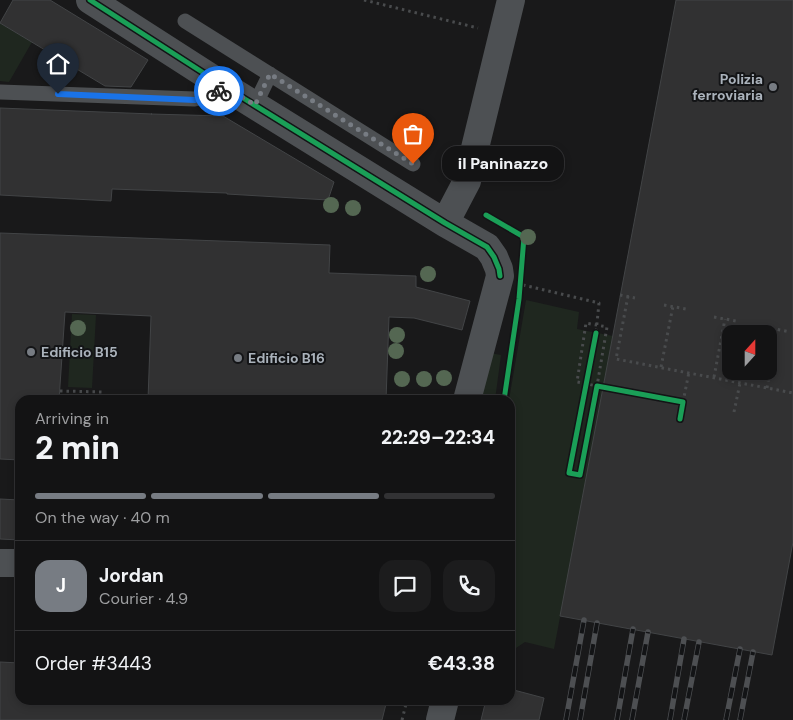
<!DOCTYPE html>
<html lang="en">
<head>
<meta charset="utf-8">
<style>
  body { margin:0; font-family:"DM Sans",sans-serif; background:#1c1c1d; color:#f1f3f6; height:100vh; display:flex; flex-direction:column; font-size:19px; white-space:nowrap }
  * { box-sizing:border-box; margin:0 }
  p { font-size:16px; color:#9d9ea0 }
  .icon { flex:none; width:28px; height:28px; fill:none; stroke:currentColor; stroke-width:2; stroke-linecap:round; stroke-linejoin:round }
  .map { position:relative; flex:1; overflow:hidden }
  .panel { position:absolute; left:15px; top:395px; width:500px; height:310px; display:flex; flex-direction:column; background:#131314; border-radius:15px; box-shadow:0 2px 8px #0003,0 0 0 1px #323234 }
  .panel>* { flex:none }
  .needle { width:32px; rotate:21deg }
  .tools { position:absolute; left:722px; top:325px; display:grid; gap:10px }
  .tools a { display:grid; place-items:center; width:55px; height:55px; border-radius:10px; background:#131314; box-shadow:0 2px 8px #0003,0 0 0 1px #323234; font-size:25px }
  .pin { position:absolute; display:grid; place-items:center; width:42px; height:42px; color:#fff; margin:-51px -21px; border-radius:50% 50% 50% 0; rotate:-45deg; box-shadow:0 0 5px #0007 }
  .pin .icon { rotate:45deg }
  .courier { position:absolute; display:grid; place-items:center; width:50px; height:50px; margin:-25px; border:4px solid #1a73e8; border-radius:50%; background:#fff; color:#222; box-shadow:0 1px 6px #0007 }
  .bubble { position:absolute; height:35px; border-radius:15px; background:#131314; box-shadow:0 2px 8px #0003,0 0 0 1px #323234; font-size:16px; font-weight:800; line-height:35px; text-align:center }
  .head em { font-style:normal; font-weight:800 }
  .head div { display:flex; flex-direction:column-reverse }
  .head { display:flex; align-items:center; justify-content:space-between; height:85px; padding:0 20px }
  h1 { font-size:32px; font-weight:800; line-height:38px }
  .bar { display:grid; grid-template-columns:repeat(4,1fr); gap:8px 5px; align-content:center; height:60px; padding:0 20px }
  .bar i { height:6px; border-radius:4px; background:#323234 }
  .bar .on { background:#777c83 }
  .bar p { grid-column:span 4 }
  .line { display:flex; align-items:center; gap:12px; padding:0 20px; border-top:1px solid #323234 }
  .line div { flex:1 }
  .round { display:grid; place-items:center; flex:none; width:52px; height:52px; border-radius:15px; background:#1c1c1d }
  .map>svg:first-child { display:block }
  .green { fill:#1f271f }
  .building { fill:#313132; stroke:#424446; fill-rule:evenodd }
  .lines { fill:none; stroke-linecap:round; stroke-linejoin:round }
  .path { stroke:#494b4d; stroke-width:3; stroke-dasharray:2.5 4; stroke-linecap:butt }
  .service { stroke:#4d5053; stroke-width:15 }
  .minor { stroke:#4d5053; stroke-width:28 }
  .rail-casing { stroke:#4d4f52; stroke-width:5.5 }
  .rail { stroke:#131416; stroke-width:4; stroke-dasharray:11; stroke-linecap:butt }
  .cycleway-casing { stroke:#131416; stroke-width:8 }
  .cycleway { stroke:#1a9f57; stroke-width:5 }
  .tree { fill:#546752 }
  .done { stroke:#777c83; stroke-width:5; stroke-dasharray:0 9 }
  .route { stroke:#1a73e8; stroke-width:6 }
  .poi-dot { fill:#777c83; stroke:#131416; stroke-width:2 }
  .labels { text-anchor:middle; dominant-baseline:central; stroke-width:4; stroke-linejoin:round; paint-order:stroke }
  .poi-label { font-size:14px; font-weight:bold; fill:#aab2bb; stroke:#131416; text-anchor:start }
</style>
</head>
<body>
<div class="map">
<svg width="793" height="720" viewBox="0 0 793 720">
  <rect width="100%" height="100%" fill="#19191a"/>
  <path class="green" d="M 0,23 L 32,42 L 9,82 L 0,81 Z
    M 526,300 L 579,312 L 577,329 L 613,336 L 554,649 L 525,642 L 510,652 L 510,400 L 509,400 Z
    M 72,314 L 96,315 L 92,388 L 68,387 Z
    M 490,353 L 501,355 L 495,400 L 478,400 Z"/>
  <path class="building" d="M 13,0 L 50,0 L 148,60 L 131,87 L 105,86 L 0,23 Z
    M 676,0 L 793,0 L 793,542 L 772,655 L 560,616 ZM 731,334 L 769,334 L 769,371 L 731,371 Z
    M 0,108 L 152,114 L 151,114 L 223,116 L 334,182 L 328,200 L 227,194 L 227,193 L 112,189 L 111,201 L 0,195 Z
    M 0,233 L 330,245 L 329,273 L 416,276 L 416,287 L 470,301 L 462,330 L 414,318 L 389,317 L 386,400 L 148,400 L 151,316 L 65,312 L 59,400 L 20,400 L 20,460 L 0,459 Z
    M 0,499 L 20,500 L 20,540 L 0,539 Z
    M 0,662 L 20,663 L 20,700 L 387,700 L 382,720 L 0,720 Z
    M 510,689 L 544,698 L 539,720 L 481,720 L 486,700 L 510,700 Z"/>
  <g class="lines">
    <path class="path" d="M 364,0 L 478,28
      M 523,285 L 599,303 L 596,333 L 569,473 L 580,475 L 597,386 L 607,327 L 586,323 L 577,382 L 597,386
      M 620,295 L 635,298
      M 628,296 L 616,359 L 793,393
      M 664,305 L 686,309
      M 714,317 L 736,321
      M 765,327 L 790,332
      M 661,367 L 673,306
      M 714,377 L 725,319
      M 767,388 L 777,330
      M 60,391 L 103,392
      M 683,402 L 689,372
      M 734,412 L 740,383
      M 402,720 L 407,700"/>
    <path class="service" d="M 185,21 L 413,164
      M 0,92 L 195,99 L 227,88
      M 255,105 L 270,74"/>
    <path class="minor" d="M 90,0 L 227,88 L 445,223 L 487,247 L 494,257 L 499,269 L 500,276 L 467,400
      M 445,223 L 467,181 L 511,0
      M 0,563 L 20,563
      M 440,720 L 445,700"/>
    <g class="rail-casing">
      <path id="rail" d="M 566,720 L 584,620
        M 580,720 L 597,623
        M 617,720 L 633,629
        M 632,720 L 648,632
        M 670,720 L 684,639
        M 684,720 L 699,642
        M 726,720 L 740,649
        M 740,720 L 753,652"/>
    </g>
    <use href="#rail" class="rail"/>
    <g class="cycleway-casing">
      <path id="cycleway" d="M 90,0 L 227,88 L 445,223 L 487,247 L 494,257 L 499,269 L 500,276
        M 486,215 L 524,237 L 519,299 L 504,400
        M 596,333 L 569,473 L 580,475 L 597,386 L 683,402 L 680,419"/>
    </g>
    <use href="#cycleway" class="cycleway"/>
  </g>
  <g class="tree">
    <circle cx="331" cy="205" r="8"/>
    <circle cx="353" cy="208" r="8"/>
    <circle cx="528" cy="237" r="8"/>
    <circle cx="428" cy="274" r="8"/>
    <circle cx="78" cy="328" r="8"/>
    <circle cx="397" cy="335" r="8"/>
    <circle cx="396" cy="351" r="8"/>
    <circle cx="444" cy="378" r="8"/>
    <circle cx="402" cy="379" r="8"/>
    <circle cx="424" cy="379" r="8"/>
  </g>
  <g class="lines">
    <path class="done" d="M 219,91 L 227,88 L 255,105 L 270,74 L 413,164"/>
    <path class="route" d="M 58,94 L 195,100 L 219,91"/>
  </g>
  <g class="poi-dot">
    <circle cx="773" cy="87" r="5"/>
    <circle cx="31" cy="352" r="5"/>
    <circle cx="238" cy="358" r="5"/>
  </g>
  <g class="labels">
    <g class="poi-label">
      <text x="763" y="79" text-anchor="end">Polizia<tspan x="763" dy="16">ferroviaria</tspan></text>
      <text x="41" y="352">Edificio B15</text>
      <text x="248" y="358">Edificio B16</text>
    </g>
  </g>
</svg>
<div class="tools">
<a><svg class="needle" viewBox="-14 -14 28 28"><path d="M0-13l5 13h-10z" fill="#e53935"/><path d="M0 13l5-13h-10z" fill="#9d9ea0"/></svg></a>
</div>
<div class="pin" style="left:413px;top:164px;background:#ea580c"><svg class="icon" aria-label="bag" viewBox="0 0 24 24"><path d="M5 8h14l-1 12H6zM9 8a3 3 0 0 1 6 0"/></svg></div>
<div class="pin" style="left:58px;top:94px;background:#1f2937"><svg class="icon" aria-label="home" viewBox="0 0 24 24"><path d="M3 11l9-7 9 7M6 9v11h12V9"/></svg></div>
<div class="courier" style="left:219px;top:91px"><svg class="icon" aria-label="bike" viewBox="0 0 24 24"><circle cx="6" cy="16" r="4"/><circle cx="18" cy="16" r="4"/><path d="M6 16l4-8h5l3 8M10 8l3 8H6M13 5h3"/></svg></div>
<div class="bubble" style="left:442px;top:146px;width:122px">il Paninazzo</div>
<section class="panel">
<div class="head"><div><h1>2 min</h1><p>Arriving in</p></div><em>22:29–22:34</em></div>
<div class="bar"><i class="on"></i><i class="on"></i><i class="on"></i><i></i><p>On the way · 40 m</p></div>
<div class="line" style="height:90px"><b class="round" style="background:#777c83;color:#fff">J</b><div><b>Jordan</b><p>Courier · 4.9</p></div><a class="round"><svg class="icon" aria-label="chat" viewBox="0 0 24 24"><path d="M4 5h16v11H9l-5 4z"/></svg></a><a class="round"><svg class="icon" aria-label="phone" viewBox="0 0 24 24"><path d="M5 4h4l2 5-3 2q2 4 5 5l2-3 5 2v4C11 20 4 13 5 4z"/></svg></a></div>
<div class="line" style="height:65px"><div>Order #3443</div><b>€43.38</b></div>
</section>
</div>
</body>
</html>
